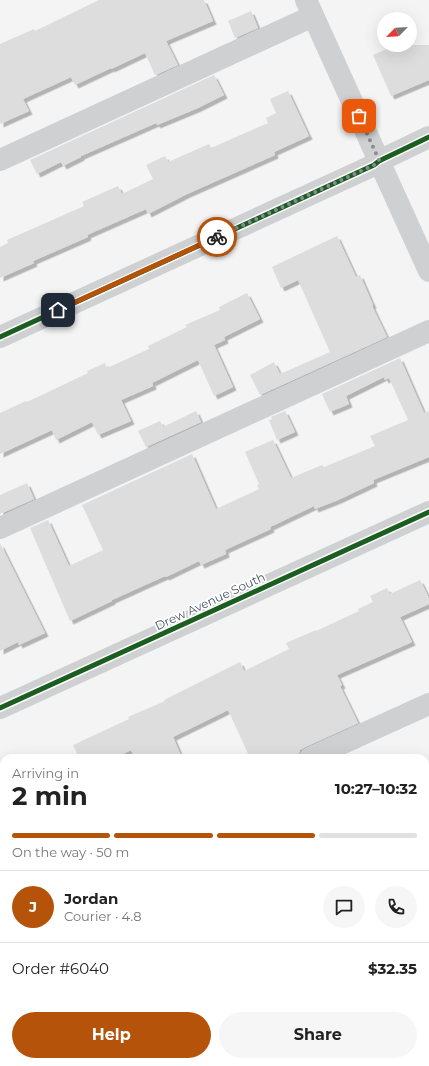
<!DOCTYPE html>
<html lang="en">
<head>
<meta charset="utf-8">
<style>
  body { margin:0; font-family:Montserrat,sans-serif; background:#f6f6f6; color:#222; height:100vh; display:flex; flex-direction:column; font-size:15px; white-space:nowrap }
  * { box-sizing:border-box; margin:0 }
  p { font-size:13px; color:#767676 }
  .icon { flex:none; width:22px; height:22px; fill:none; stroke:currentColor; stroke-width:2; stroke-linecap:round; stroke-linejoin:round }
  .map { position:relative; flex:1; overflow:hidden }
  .drawer { position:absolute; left:0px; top:754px; width:429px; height:312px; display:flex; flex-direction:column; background:#fff; border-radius:12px 12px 0 0; box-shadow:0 4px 16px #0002 }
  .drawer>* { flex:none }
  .needle { width:26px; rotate:245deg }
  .buttons { position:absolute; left:377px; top:12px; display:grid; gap:8px }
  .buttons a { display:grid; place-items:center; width:40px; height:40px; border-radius:50%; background:#fff; box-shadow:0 4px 16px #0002; font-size:20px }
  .pin { position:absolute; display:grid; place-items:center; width:34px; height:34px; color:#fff; margin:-17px; border-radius:8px; box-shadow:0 2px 6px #0006 }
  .courier { position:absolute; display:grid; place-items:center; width:40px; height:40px; margin:-20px; border:3px solid #b45309; border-radius:50%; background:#fff; color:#222; box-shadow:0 1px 5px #0007 }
  .headline em { font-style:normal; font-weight:700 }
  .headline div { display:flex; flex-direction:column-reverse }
  .headline { display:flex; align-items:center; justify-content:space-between; height:68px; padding:0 12px }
  h1 { font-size:26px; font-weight:700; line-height:30px }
  .bar { display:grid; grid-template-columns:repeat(4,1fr); gap:6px 4px; align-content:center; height:48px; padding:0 12px }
  .bar i { height:5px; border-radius:3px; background:#e0e0e0 }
  .bar .active { background:#b45309 }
  .bar p { grid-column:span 4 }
  .line { display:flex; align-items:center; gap:10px; padding:0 12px; border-top:1px solid #e0e0e0 }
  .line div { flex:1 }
  .round { display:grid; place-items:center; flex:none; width:42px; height:42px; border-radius:21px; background:#f6f6f6 }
  .button { display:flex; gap:8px; margin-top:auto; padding:8px 12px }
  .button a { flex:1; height:46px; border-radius:24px; background:#b45309; color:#fff; font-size:16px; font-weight:700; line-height:46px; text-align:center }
  .button a+a { background:#f6f6f6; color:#222 }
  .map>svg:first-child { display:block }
  .building { fill:#ddddde; filter:url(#shadow) }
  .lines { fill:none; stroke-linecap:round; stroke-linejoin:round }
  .minor { stroke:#ced0d2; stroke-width:22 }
  .cycleway-casing { stroke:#fff; stroke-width:8 }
  .cycleway { stroke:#1b5e20; stroke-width:5 }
  .done { stroke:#868d94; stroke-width:4; stroke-dasharray:0 7.2 }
  .route { stroke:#b45309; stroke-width:5 }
  .labels { text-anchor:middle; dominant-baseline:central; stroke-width:3.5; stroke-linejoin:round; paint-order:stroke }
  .street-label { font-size:12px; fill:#4a5661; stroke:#fff }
</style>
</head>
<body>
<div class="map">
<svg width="429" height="1066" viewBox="0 0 429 1066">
  <defs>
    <filter id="shadow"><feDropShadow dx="3.5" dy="3.5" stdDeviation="0" flood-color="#0004"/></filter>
  </defs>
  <rect width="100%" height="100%" fill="#f4f4f4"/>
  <path class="building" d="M 99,0 L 204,0 L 213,21 L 166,41 L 178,65 L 155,75 L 145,53 L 111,69 L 111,68 L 75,85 L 71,77 L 23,99 L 29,111 L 0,124 L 0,44 L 34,29 L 35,31 Z
    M 251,11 L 258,28 L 235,38 L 228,21 Z
    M 396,45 L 429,45 L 429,80 L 391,96 L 373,55 Z
    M 214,75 L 224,95 L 198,108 L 157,125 L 156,123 L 81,156 L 81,157 L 63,166 L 61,162 L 37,174 L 30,160 Z
    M 288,91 L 309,136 L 274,152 L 275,155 L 187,194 L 148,214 L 146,209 L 87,235 L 88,237 L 33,261 L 34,263 L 0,278 L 0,247 L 8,243 L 7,240 L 84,206 L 82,202 L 118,186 L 122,194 L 153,179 L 146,165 L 165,156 L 168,162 L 209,144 L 211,148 L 268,123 L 266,118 L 276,113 L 270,99 Z
    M 337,236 L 356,277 L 360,275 L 373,305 L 372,306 L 387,337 L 260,395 L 250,375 L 274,362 L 280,374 L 330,352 L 298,280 L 281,288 L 272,267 Z
    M 247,293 L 260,319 L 224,337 L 225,340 L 214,345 L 233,387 L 214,396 L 198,360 L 152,383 L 153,386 L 121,400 L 131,421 L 98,435 L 92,422 L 56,440 L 52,430 L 0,454 L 0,413 L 26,401 L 27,402 L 88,373 L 87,371 L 105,363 L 107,368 L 149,349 L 148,346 L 187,327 L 185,325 L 220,310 L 219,307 Z
    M 400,358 L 424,413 L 429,411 L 429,457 L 373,480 L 374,483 L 338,500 L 315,509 L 314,506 L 270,527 L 271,529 L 225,550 L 226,554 L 201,565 L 199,561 L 166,577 L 165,576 L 112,600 L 112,601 L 70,621 L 30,528 L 48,520 L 69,566 L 103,550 L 82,505 L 192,454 L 216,509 L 259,489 L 257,485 L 259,484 L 245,452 L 273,440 L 291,478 L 322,465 L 324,467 L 375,446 L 370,436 L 408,420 L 389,378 L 385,380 L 384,377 L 346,396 L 349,404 L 330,412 L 322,394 Z
    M 196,411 L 201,422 L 146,447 L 138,431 L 160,421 L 163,427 Z
    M 285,411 L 295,432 L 277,440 L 269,420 L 272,419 L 271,417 Z
    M 27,483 L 34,499 L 0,514 L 0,495 Z
    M 0,543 L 45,633 L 19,645 L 18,642 L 0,651 Z
    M 420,580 L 429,598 L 429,604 L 400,617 L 412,642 L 337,675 L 342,685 L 340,686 L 358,723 L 305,747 L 300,750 L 298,756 L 294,758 L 250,758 L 228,710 L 173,737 L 182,758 L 135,758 L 131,750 L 115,758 L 79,758 L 73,745 L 129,719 L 128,717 L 165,701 L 164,700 L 240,662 L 244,671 L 289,649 L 286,643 L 316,630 L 316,631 L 359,611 L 358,609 L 373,602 L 370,596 L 387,588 L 390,594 Z"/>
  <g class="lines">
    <path class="minor" d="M 306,0 L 429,271
      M 0,160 L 313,16
      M 0,337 L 348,177 L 374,165 L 379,161 L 429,137
      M 0,528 L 429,331
      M 0,708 L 429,512
      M 310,758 L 429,704
      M 425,883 L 429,881
      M 0,900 L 4,898
      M 0,953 L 4,962
      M 28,1066 L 37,1062"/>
    <g class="cycleway-casing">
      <path id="cycleway" d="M 0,337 L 348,177 L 374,165 L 379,161 L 429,137
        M 0,708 L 429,512"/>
    </g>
    <use href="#cycleway" class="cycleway"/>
  </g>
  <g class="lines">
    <path class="done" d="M 217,237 L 374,165 L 379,160 L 359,116"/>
    <path class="route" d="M 58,310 L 217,237"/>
  </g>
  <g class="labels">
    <g class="street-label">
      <text transform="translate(210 601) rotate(-25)">Drew Avenue South</text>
    </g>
  </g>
</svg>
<div class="buttons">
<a><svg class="needle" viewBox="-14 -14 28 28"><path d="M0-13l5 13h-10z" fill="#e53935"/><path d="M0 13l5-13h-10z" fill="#767676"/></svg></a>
</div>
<div class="pin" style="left:359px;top:116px;background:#ea580c"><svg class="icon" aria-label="bag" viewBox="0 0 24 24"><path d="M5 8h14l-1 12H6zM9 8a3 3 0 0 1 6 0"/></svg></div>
<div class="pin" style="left:58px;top:310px;background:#1f2937"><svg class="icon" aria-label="home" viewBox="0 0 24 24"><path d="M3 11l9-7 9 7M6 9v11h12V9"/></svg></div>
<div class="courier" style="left:217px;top:237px"><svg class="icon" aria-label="bike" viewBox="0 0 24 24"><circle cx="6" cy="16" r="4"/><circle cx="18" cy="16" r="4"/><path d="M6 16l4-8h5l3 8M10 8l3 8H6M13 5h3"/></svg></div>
<section class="drawer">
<div class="headline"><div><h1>2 min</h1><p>Arriving in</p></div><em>10:27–10:32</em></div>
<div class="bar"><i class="active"></i><i class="active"></i><i class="active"></i><i></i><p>On the way · 50 m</p></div>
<div class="line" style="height:72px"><b class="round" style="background:#b45309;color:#fff">J</b><div><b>Jordan</b><p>Courier · 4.8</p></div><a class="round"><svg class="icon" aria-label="chat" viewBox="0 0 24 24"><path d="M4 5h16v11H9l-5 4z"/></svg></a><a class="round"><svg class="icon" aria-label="phone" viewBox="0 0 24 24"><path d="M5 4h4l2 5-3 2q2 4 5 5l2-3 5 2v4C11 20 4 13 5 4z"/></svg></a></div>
<div class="line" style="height:52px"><div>Order #6040</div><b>$32.35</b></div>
<div class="button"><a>Help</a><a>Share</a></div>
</section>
</div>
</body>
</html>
